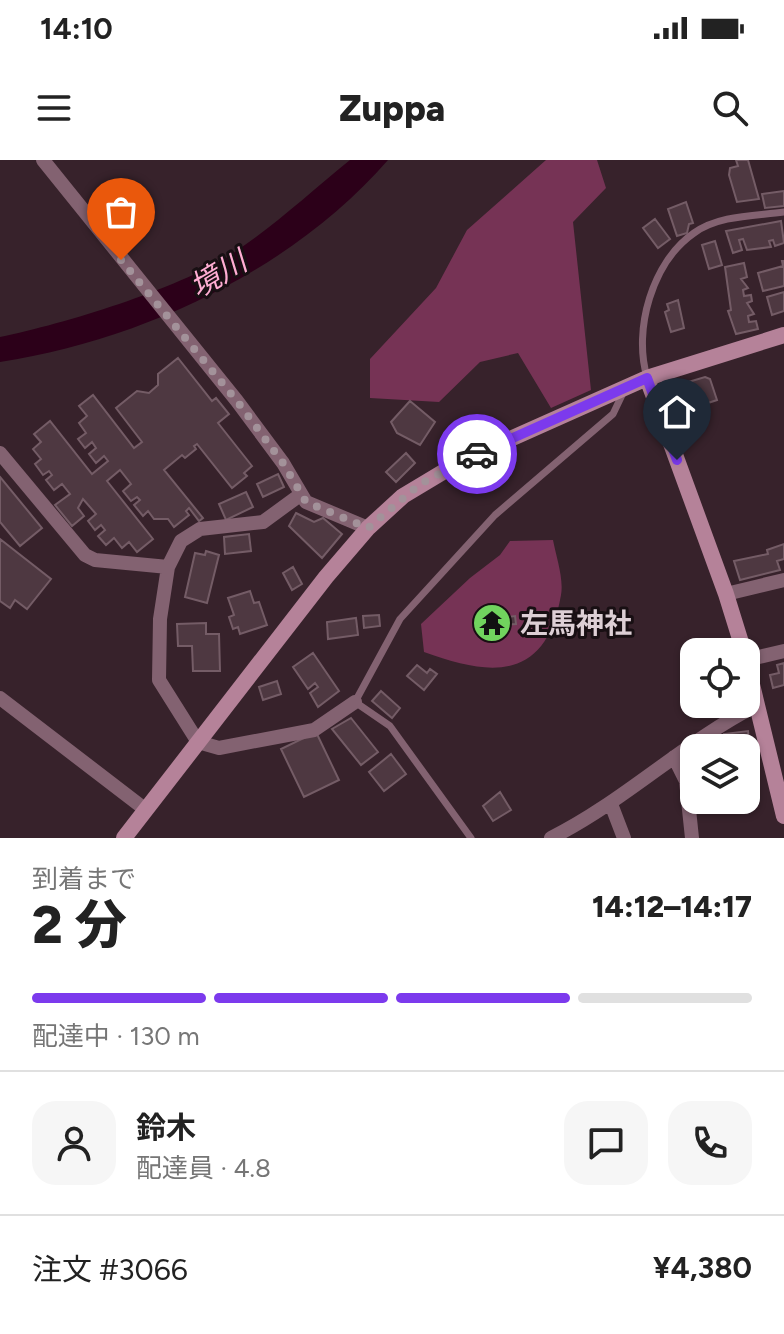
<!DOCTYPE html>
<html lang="ja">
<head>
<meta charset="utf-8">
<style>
  body { margin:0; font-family:Figtree,"Noto Sans JP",sans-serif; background:#f6f6f6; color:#222; height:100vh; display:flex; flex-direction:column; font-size:30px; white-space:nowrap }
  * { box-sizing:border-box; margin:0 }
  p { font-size:26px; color:#767676 }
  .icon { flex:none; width:44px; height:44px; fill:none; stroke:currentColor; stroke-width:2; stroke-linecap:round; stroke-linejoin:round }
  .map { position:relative; height:678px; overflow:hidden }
  .panel { display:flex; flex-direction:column; background:#fff; flex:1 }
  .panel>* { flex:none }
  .fabs { position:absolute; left:680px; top:478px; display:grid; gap:16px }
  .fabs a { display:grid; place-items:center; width:80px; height:80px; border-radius:16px; background:#fff; box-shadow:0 2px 6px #0004; font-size:40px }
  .pin { position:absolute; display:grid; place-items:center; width:68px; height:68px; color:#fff; margin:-82px -34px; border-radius:50% 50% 50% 0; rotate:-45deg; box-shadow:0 0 8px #0007 }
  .pin .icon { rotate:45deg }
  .courier { position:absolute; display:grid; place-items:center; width:80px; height:80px; margin:-40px; border:6px solid #7c3aed; border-radius:50%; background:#fff; color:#222; box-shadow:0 2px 10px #0007 }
  .headline em { font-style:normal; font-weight:800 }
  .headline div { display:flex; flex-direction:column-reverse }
  .headline { display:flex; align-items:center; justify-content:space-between; height:136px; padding:0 32px }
  h1 { font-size:52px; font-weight:800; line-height:60px }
  .bar { display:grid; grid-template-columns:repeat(4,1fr); gap:12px 8px; align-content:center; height:96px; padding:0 32px }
  .bar i { height:10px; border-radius:6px; background:#e0e0e0 }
  .bar .selected { background:#7c3aed }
  .bar p { grid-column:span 4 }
  .line { display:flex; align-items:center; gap:20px; padding:0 32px; border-top:2px solid #e0e0e0 }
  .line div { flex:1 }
  .round { display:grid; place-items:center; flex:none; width:84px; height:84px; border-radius:24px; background:#f6f6f6 }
  .status { display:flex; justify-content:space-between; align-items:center; height:56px; padding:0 40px; background:#fff; direction:ltr }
  .status svg { height:22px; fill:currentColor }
  header { display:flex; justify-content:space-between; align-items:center; height:104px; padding:0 32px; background:#fff; font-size:36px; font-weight:800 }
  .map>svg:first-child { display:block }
  .forest { fill:#763355 }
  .water { fill:#2c0019 }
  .building { fill:#4e3841; stroke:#745c66; stroke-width:2 }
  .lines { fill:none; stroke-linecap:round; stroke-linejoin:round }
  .lane { stroke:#836271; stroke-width:7 }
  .street { stroke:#836271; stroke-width:14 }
  .secondary { stroke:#b58299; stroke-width:16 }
  .done { stroke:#a3929a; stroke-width:8; stroke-dasharray:0 14.4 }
  .route { stroke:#7c3aed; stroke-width:10 }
  .labels { text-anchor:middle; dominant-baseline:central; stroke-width:6; stroke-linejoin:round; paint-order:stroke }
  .poi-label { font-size:28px; font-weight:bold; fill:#ddcfd5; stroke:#180f13; text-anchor:start }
  .water-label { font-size:30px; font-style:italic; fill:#ffadd3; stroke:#180f13 }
</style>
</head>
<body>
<div class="status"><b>14:10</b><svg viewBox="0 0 49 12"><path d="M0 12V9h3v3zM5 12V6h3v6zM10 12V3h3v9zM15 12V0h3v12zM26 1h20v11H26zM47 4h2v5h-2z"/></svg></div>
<header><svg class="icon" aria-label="menu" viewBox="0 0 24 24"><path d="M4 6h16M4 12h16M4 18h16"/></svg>Zuppa<svg class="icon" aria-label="search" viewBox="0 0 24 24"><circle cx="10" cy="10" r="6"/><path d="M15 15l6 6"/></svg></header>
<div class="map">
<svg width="784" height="678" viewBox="0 0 784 678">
  <rect width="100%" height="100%" fill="#37222b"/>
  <path class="forest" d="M 546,0 L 597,0 L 606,28 L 573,62 L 591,230 L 551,248 L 518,193 L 480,202 L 439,242 L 370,238 L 370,199 L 436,128 L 467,70 Z
    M 553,380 C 556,396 564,419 561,435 C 546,521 492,517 424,492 L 421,464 L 470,418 L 500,395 L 510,381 Z"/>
  <path class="water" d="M 350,0 L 388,0 C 292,110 143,180 0,202 L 0,177 C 67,163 179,129 235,92 C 275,65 312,31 350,0 Z"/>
  <path class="building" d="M 736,0 L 748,0 L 759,39 L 737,42 L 729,15 L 730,8 L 738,6 Z
    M 784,31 L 784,46 L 765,48 L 762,34 Z
    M 686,42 L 693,63 L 689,64 L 687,73 L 677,76 L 668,49 Z
    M 655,59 L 670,79 L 658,88 L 643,68 Z
    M 781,61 L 784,83 L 775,86 L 773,80 L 769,81 L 771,87 L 747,90 L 743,79 L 739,80 L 742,90 L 733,93 L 726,71 Z
    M 715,81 L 722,105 L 709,109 L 702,85 Z
    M 782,101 L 784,101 L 784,126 L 763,131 L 758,113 L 783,106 Z
    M 744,103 L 747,117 L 741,119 L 748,128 L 743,130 L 744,136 L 751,135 L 752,141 L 747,143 L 754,154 L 748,156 L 749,162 L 756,161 L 758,169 L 736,174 L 728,151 L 731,150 L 725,107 Z
    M 784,132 L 784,151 L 772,155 L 767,137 Z
    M 678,140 L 684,168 L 671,172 L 665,152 L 669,150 L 667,144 Z
    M 178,198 L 212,241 L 216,238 L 229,254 L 218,263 L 252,306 L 244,313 L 247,316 L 232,328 L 197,284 L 194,286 L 196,289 L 185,298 L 182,295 L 164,310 L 203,358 L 199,361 L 189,348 L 186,351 L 189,355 L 174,367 L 168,359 L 154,359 L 148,351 L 143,356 L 134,345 L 140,340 L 137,337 L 131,341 L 123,331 L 131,324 L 120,310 L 107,321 L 153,379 L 137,392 L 129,382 L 122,388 L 114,378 L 106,385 L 98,376 L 105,370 L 101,365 L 95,370 L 88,361 L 96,354 L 83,339 L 78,348 L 84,356 L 72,366 L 55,345 L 70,334 L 62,324 L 54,330 L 46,320 L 52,315 L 49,311 L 43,315 L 35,304 L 41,299 L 33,289 L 41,282 L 34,274 L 50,261 L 92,314 L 108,301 L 104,296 L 96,303 L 89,294 L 96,288 L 92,282 L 85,288 L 78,279 L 86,273 L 79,263 L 87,256 L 79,246 L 93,235 L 134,288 L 142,282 L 116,248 L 137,231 L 149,233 L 158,225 L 158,214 Z
    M 705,217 L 710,219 L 717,240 L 693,248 L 685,223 Z
    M 410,241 L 435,262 L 420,285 L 397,273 L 391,262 Z
    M 406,293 L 415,303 L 396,322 L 386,312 Z
    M 278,314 L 284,327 L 263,337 L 257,324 Z
    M 0,317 L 42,368 L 20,386 L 0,362 Z
    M 246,332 L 253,347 L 226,360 L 219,344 Z
    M 296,353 L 314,362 L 323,358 L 342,374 L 322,398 L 289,366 Z
    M 249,374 L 251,391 L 225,394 L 224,377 Z
    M 0,379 L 51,419 L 27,449 L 15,440 L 10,448 L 0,441 Z
    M 784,384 L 784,399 L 777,401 L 780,410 L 740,420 L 734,401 L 768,394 L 767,390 Z
    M 206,391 L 219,395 L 207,443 L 185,437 L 195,393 L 205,395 Z
    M 293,407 L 302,424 L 292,430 L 283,413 Z
    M 250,431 L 254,443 L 259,442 L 267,465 L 240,474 L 238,467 L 233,469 L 229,457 L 234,455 L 228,438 Z
    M 499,450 L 500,458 L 515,456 L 516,464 L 501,465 L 502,476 L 484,478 L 481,452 Z
    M 379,455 L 380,466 L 364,468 L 363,456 Z
    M 356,458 L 358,475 L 328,479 L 327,462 Z
    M 206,463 L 206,474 L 219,474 L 220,511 L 193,511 L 192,486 L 178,486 L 177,464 Z
    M 313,493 L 339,531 L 318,547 L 310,533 L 318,527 L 315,523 L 308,529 L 293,507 Z
    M 784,503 L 784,525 L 773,528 L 770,515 L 779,513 L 777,505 Z
    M 417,505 L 427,513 L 430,509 L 437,514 L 424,530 L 407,516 Z
    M 277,521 L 281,534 L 263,540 L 259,527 Z
    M 381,531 L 400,548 L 392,558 L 372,541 Z
    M 351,558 L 378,592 L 361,605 L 332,569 Z
    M 748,571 L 754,624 L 746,625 L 746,588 L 726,588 L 724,574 Z
    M 316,572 L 339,620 L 304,637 L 281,589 Z
    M 391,594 L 406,614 L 384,631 L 369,612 Z
    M 500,632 L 511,650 L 493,661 L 483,646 Z"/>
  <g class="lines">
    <path class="lane" d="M 647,217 C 633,170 652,102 694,73 C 719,55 755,56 784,52
      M 471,678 L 390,566 L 355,542 L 400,459 L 495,355 L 613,254 L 623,233"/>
    <path class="street" d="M 43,0 L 237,241 L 283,303 L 306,342 L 368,368
      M 0,293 L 85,395 L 95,400 L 168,407
      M 300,335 L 263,362 L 200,369 L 181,381 L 168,407 L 160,459 L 159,520 L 198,582 L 219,588 L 314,570 L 355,542
      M 726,434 L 784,420
      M 746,500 L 784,491
      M 0,538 L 146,650
      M 674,597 L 686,621 L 692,678
      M 611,644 L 624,678
      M 551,678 C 625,641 684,582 757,545"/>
    <path class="secondary" d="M 647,218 L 726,434 L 744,492
      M 746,500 L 784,656
      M 124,678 L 326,417 L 368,368 L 403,336 L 463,300 L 647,218 L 784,175"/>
  </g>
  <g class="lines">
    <path class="done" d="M 121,100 L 237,241 L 283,303 L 306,342 L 368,368 L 420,324 L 477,294"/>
    <path class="route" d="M 477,294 L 647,218 L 677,300"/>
  </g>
  <defs>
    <g id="temple-disc" transform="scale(2)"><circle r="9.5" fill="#71d35e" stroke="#180f13"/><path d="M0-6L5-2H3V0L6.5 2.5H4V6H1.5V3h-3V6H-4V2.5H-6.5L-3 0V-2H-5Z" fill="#111"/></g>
  </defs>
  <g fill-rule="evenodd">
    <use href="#temple-disc" x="492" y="463"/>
  </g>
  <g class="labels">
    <g class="poi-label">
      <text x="520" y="463">左馬神社</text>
    </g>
    <g class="water-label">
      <text transform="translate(218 114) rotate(-31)">境川</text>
    </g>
  </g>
</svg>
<div class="fabs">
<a><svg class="icon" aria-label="locate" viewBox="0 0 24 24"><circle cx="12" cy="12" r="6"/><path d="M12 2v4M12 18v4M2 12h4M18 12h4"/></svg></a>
<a><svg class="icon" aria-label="layers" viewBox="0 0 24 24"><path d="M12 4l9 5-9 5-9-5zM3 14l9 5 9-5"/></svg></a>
</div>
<div class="pin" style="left:121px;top:100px;background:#ea580c"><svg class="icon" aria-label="bag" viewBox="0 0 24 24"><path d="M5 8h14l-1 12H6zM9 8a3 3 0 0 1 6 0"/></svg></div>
<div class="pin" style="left:677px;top:300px;background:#1f2937"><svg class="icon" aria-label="home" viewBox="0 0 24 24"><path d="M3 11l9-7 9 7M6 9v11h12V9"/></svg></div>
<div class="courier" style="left:477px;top:294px"><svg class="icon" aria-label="car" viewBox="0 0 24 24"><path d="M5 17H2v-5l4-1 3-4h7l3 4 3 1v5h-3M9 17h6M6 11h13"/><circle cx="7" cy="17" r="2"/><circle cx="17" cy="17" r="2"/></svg></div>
</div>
<section class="panel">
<div class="headline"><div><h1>2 分</h1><p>到着まで</p></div><em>14:12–14:17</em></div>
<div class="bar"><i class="selected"></i><i class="selected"></i><i class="selected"></i><i></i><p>配達中 · 130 m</p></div>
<div class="line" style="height:144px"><a class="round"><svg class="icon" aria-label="person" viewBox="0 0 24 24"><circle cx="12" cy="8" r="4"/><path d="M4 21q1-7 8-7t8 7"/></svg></a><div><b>鈴木</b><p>配達員 · 4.8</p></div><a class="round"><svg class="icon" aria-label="chat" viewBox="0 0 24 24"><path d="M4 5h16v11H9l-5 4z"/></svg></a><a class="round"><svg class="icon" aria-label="phone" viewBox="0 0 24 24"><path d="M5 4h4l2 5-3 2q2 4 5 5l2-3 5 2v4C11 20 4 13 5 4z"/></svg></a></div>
<div class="line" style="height:104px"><div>注文 #3066</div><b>¥4,380</b></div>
</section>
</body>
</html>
